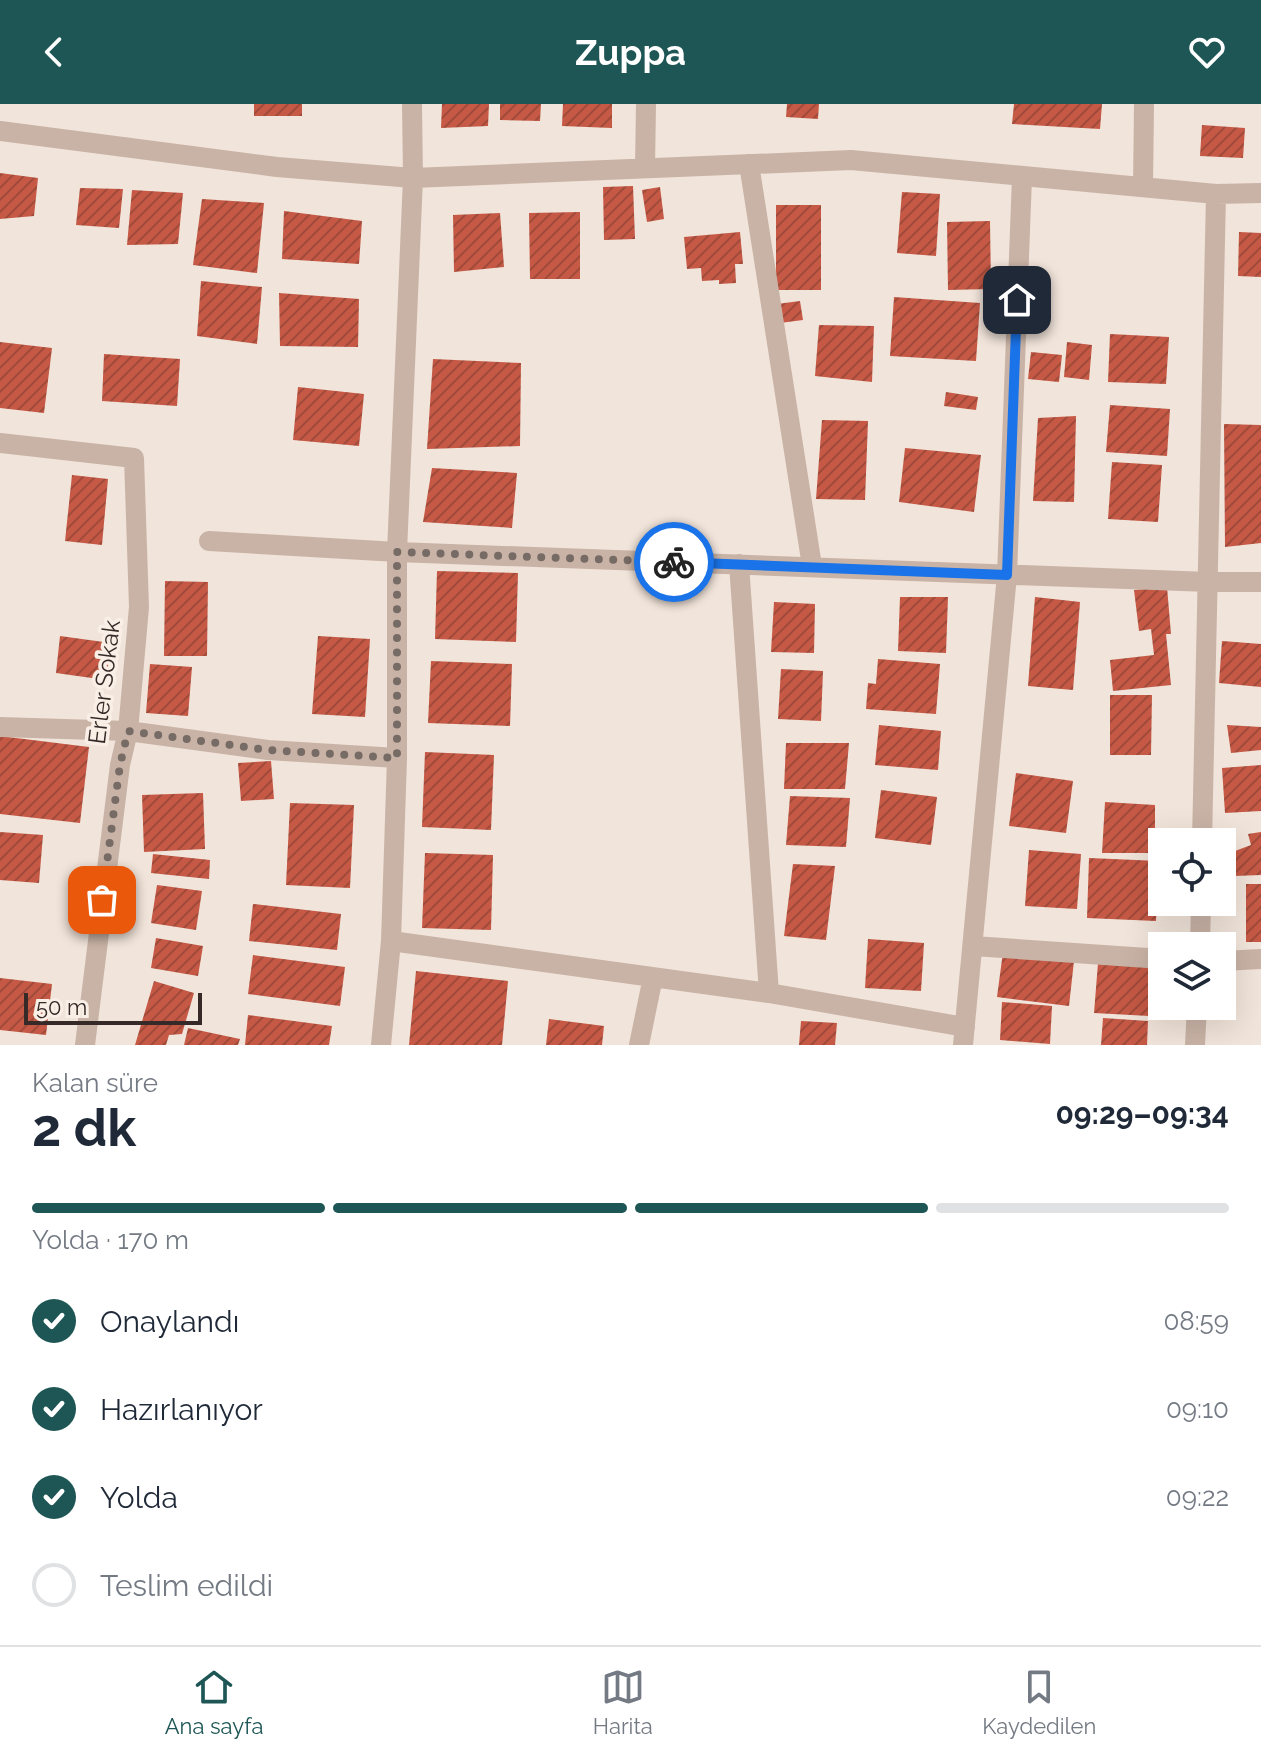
<!DOCTYPE html>
<html lang="tr">
<head>
<meta charset="utf-8">
<style>
  body { margin:0; font-family:Raleway,sans-serif; background:#f6f6f7; color:#1f2937; height:100vh; display:flex; flex-direction:column; font-size:30px; white-space:nowrap }
  * { box-sizing:border-box; margin:0 }
  p { font-size:26px; color:#747a83 }
  .icon { flex:none; width:44px; height:44px; fill:none; stroke:currentColor; stroke-width:2; stroke-linecap:round; stroke-linejoin:round }
  .map { position:relative; height:941px; overflow:hidden }
  .drawer { display:flex; flex-direction:column; background:#fff; flex:1 }
  .drawer>* { flex:none }
  .buttons { position:absolute; left:1148px; top:724px; display:grid; gap:16px }
  .buttons a { display:grid; place-items:center; width:88px; height:88px; border-radius:0px; background:#fff; box-shadow:0 8px 32px #0002; font-size:40px }
  .scale { position:absolute; left:24px; bottom:20px; width:178px; box-sizing:border-box; padding-left:8px; border:4px solid #352a27; border-top:0; font-size:22px; line-height:28px; white-space:nowrap; color:#352a27; -webkit-text-stroke:6px #f9efe6; paint-order:stroke }
  .pin { position:absolute; display:grid; place-items:center; width:68px; height:68px; color:#fff; margin:-34px; border-radius:16px; box-shadow:0 4px 12px #0006 }
  .courier { position:absolute; display:grid; place-items:center; width:80px; height:80px; margin:-40px; border:6px solid #1a73e8; border-radius:50%; background:#fff; color:#222; box-shadow:0 2px 10px #0007 }
  .headline em { font-style:normal; font-weight:700 }
  .headline div { display:flex; flex-direction:column-reverse }
  .headline { display:flex; align-items:center; justify-content:space-between; height:136px; padding:0 32px }
  h1 { font-size:52px; font-weight:700; line-height:60px }
  .bar { display:grid; grid-template-columns:repeat(4,1fr); gap:12px 8px; align-content:center; height:96px; padding:0 32px }
  .bar i { height:10px; border-radius:6px; background:#e0e1e3 }
  .bar .active { background:#1d5655 }
  .bar p { grid-column:span 4 }
  ol { padding:0 32px; list-style:none }
  li { display:flex; align-items:center; gap:24px; height:88px }
  li p { margin-inline-start:auto }
  li .icon { padding:8px; border-radius:50%; background:#1d5655; color:#fff; stroke-width:4 }
  li:last-child { color:#747a83 }
  li i { width:44px; height:44px; border:4px solid #e0e1e3; border-radius:50% }
  header { display:flex; justify-content:space-between; align-items:center; height:104px; padding:0 32px; background:#1d5655; color:#fff; font-size:36px; font-weight:700 }
  .menu { display:flex; justify-content:space-around; align-items:center; height:112px; border-top:2px solid #e0e1e3; background:#fff; font-size:22px; color:#747a83 }
  .menu a { display:grid; justify-items:center; gap:4px }
  .menu .active { color:#1d5655 }
  .map>svg:first-child { display:block }
  .building { fill:url(#building-hatch) }
  .lines { fill:none; stroke-linecap:round; stroke-linejoin:round }
  .street { stroke:#c9b3a6; stroke-width:20 }
  .done { stroke:#776b66; stroke-width:8; stroke-dasharray:0 14.4 }
  .route { stroke:#1a73e8; stroke-width:10 }
  .labels { text-anchor:middle; dominant-baseline:central; stroke-width:7; stroke-linejoin:round; paint-order:stroke }
  .street-label { font-size:24px; fill:#352a27; stroke:#f9efe6 }
</style>
</head>
<body>
<header><svg class="icon" aria-label="back" viewBox="0 0 24 24"><path d="M15 5l-7 7 7 7"/></svg>Zuppa<svg class="icon" aria-label="heart" viewBox="0 0 24 24"><path d="M12 20l-8-8c-3-5 5-10 8-4 3-6 11-1 8 4z"/></svg></header>
<div class="map">
<svg width="1261" height="941" viewBox="0 0 1261 941">
  <defs>
    <pattern id="building-hatch" width="6" height="6" patternUnits="userSpaceOnUse" patternTransform="scale(2)"><rect width="6" height="6" fill="#c55945"/><path d="M-1 1l2-2M0 6l6-6M5 7l2-2" fill="none" stroke="#a14a3a"/></pattern>
  </defs>
  <rect width="100%" height="100%" fill="#f1e4da"/>
  <path class="building" d="M 254,0 L 302,0 L 302,12 L 254,12 Z
    M 442,0 L 489,0 L 488,22 L 441,24 Z
    M 500,0 L 541,0 L 540,17 L 500,16 Z
    M 563,0 L 612,0 L 612,24 L 562,22 Z
    M 787,0 L 819,0 L 818,15 L 786,13 Z
    M 1014,0 L 1102,0 L 1100,25 L 1012,20 Z
    M 1202,21 L 1245,24 L 1243,54 L 1200,52 Z
    M 0,69 L 38,74 L 34,112 L 0,115 Z
    M 633,82 L 635,135 L 604,136 L 603,83 Z
    M 660,83 L 664,115 L 647,118 L 642,86 Z
    M 80,84 L 123,85 L 119,124 L 76,121 Z
    M 132,86 L 183,89 L 178,140 L 127,141 Z
    M 902,88 L 940,90 L 936,152 L 897,149 Z
    M 202,95 L 264,99 L 257,169 L 193,161 Z
    M 776,101 L 821,101 L 821,186 L 776,186 Z
    M 284,107 L 362,117 L 359,160 L 282,155 Z
    M 580,108 L 580,175 L 530,175 L 529,109 Z
    M 500,109 L 504,163 L 454,168 L 453,111 Z
    M 990,117 L 991,185 L 948,186 L 947,118 Z
    M 740,128 L 743,160 L 735,160 L 736,179 L 719,180 L 719,176 L 702,177 L 701,164 L 687,165 L 684,133 Z
    M 1239,128 L 1261,129 L 1261,173 L 1238,172 Z
    M 201,177 L 262,183 L 257,240 L 197,232 Z
    M 279,189 L 359,195 L 358,243 L 280,242 Z
    M 894,193 L 980,199 L 976,257 L 890,252 Z
    M 800,197 L 803,216 L 780,219 L 777,200 Z
    M 819,221 L 874,222 L 872,278 L 815,272 Z
    M 1110,230 L 1169,233 L 1166,280 L 1108,278 Z
    M 0,238 L 52,244 L 44,309 L 0,304 Z
    M 1067,238 L 1092,241 L 1089,276 L 1064,273 Z
    M 1031,248 L 1062,251 L 1059,278 L 1028,275 Z
    M 104,250 L 180,255 L 177,302 L 102,297 Z
    M 433,255 L 521,259 L 520,342 L 427,345 Z
    M 298,283 L 364,290 L 359,342 L 293,336 Z
    M 946,288 L 978,293 L 976,306 L 944,302 Z
    M 1110,301 L 1170,305 L 1167,352 L 1106,348 Z
    M 1076,312 L 1074,398 L 1033,397 L 1038,314 Z
    M 822,316 L 868,317 L 865,396 L 816,395 Z
    M 1224,320 L 1261,321 L 1261,439 L 1225,443 Z
    M 905,344 L 981,351 L 974,408 L 899,398 Z
    M 1112,358 L 1162,361 L 1158,418 L 1108,415 Z
    M 432,364 L 517,369 L 512,424 L 423,418 Z
    M 72,371 L 108,375 L 102,441 L 65,437 Z
    M 437,467 L 518,469 L 516,538 L 435,535 Z
    M 165,477 L 208,478 L 207,552 L 164,552 Z
    M 1167,483 L 1171,530 L 1166,530 L 1171,581 L 1113,587 L 1110,556 L 1154,551 L 1151,525 L 1139,527 L 1134,486 Z
    M 900,493 L 948,493 L 946,549 L 898,547 Z
    M 1035,493 L 1080,498 L 1073,586 L 1028,582 Z
    M 774,498 L 815,500 L 814,549 L 771,548 Z
    M 60,532 L 111,539 L 106,576 L 56,569 Z
    M 318,532 L 370,535 L 365,613 L 312,610 Z
    M 1222,537 L 1261,540 L 1261,583 L 1219,579 Z
    M 878,555 L 940,560 L 936,610 L 866,605 L 868,579 L 876,580 Z
    M 431,557 L 512,560 L 510,622 L 428,619 Z
    M 150,560 L 192,563 L 188,612 L 146,609 Z
    M 781,565 L 823,567 L 821,617 L 778,615 Z
    M 1110,591 L 1152,591 L 1151,651 L 1110,651 Z
    M 879,621 L 941,627 L 938,666 L 875,661 Z
    M 1227,621 L 1261,623 L 1261,646 L 1231,649 Z
    M 0,632 L 89,643 L 80,719 L 0,710 Z
    M 786,639 L 849,639 L 845,685 L 784,685 Z
    M 425,648 L 494,651 L 491,726 L 422,723 Z
    M 271,657 L 274,695 L 241,697 L 238,659 Z
    M 1261,661 L 1261,707 L 1225,709 L 1222,664 Z
    M 1016,669 L 1073,677 L 1066,729 L 1009,722 Z
    M 881,686 L 937,693 L 931,741 L 875,734 Z
    M 203,689 L 205,745 L 144,748 L 142,691 Z
    M 790,692 L 850,694 L 846,743 L 786,741 Z
    M 1105,698 L 1155,701 L 1155,749 L 1102,749 Z
    M 290,699 L 354,701 L 350,784 L 286,781 Z
    M 0,728 L 43,731 L 39,779 L 0,776 Z
    M 1261,728 L 1261,771 L 1234,772 L 1235,747 L 1251,741 L 1248,730 Z
    M 1029,746 L 1081,750 L 1077,805 L 1025,802 Z
    M 425,749 L 493,751 L 491,826 L 422,824 Z
    M 153,750 L 210,756 L 209,775 L 151,769 Z
    M 1089,754 L 1159,757 L 1156,817 L 1087,814 Z
    M 793,760 L 835,762 L 826,836 L 784,832 Z
    M 1246,780 L 1261,780 L 1261,838 L 1246,838 Z
    M 157,781 L 202,787 L 196,826 L 151,819 Z
    M 253,800 L 341,810 L 337,846 L 249,837 Z
    M 156,834 L 203,842 L 198,872 L 151,864 Z
    M 868,835 L 924,839 L 921,887 L 865,884 Z
    M 1003,848 L 1074,857 L 1069,902 L 997,893 Z
    M 253,851 L 345,863 L 340,902 L 248,890 Z
    M 1098,859 L 1152,863 L 1149,912 L 1094,909 Z
    M 416,867 L 508,877 L 502,941 L 409,941 Z
    M 0,874 L 52,880 L 46,931 L 0,926 Z
    M 154,877 L 194,889 L 182,930 L 169,931 L 166,941 L 135,941 Z
    M 1002,898 L 1052,902 L 1050,940 L 1000,936 Z
    M 248,911 L 332,922 L 329,941 L 245,941 Z
    M 1103,914 L 1148,917 L 1147,941 L 1101,941 Z
    M 549,915 L 604,922 L 602,941 L 546,941 Z
    M 801,917 L 837,919 L 835,941 L 799,941 Z
    M 188,924 L 240,935 L 238,941 L 184,941 Z"/>
  <g class="lines">
    <path class="street" d="M 0,27 L 277,63 L 413,74 L 851,56 L 1216,90 L 1261,89
      M 749,60 L 812,462
      M 645,64 L 646,0
      M 1143,83 L 1144,0
      M 0,339 L 134,354 L 139,503 L 128,627 L 120,661 L 85,941
      M 209,437 L 397,448 L 1209,478 L 1261,478
      M 739,460 L 769,889
      M 0,623 L 128,627 L 268,646 L 397,654
      M 1202,738 L 1216,90
      M 391,837 L 769,889 L 965,923
      M 973,842 L 1162,855
      M 1200,842 L 1201,798
      M 1222,857 L 1261,855
      M 381,941 L 391,837 L 397,654 L 397,448 L 413,74 L 412,0
      M 639,941 L 653,873
      M 963,941 L 1007,471 L 1022,73
      M 1195,941 L 1197,902"/>
  </g>
  <g class="lines">
    <path class="done" d="M 102,796 L 120,661 L 128,627 L 268,646 L 397,654 L 397,448 L 674,458"/>
    <path class="route" d="M 674,458 L 1007,471 L 1017,196"/>
  </g>
  <g class="labels">
    <g class="street-label">
      <text transform="translate(104 578) rotate(-83)">Erler Sokak</text>
    </g>
  </g>
</svg>
<div class="buttons">
<a><svg class="icon" aria-label="locate" viewBox="0 0 24 24"><circle cx="12" cy="12" r="6"/><path d="M12 2v4M12 18v4M2 12h4M18 12h4"/></svg></a>
<a><svg class="icon" aria-label="layers" viewBox="0 0 24 24"><path d="M12 4l9 5-9 5-9-5zM3 14l9 5 9-5"/></svg></a>
</div>
<div class="scale">50 m</div>
<div class="pin" style="left:102px;top:796px;background:#ea580c"><svg class="icon" aria-label="bag" viewBox="0 0 24 24"><path d="M5 8h14l-1 12H6zM9 8a3 3 0 0 1 6 0"/></svg></div>
<div class="pin" style="left:1017px;top:196px;background:#1f2937"><svg class="icon" aria-label="home" viewBox="0 0 24 24"><path d="M3 11l9-7 9 7M6 9v11h12V9"/></svg></div>
<div class="courier" style="left:674px;top:458px"><svg class="icon" aria-label="bike" viewBox="0 0 24 24"><circle cx="6" cy="16" r="4"/><circle cx="18" cy="16" r="4"/><path d="M6 16l4-8h5l3 8M10 8l3 8H6M13 5h3"/></svg></div>
</div>
<section class="drawer">
<div class="headline"><div><h1>2 dk</h1><p>Kalan süre</p></div><em>09:29–09:34</em></div>
<div class="bar"><i class="active"></i><i class="active"></i><i class="active"></i><i></i><p>Yolda · 170 m</p></div>
<ol>
<li><svg class="icon" aria-label="check" viewBox="0 0 24 24"><path d="M5 12l5 5 9-10"/></svg>Onaylandı<p>08:59</p></li>
<li><svg class="icon" aria-label="check" viewBox="0 0 24 24"><path d="M5 12l5 5 9-10"/></svg>Hazırlanıyor<p>09:10</p></li>
<li><svg class="icon" aria-label="check" viewBox="0 0 24 24"><path d="M5 12l5 5 9-10"/></svg>Yolda<p>09:22</p></li>
<li><i></i>Teslim edildi</li>
</ol>
</section>
<nav class="menu">
<a class="active"><svg class="icon" aria-label="home" viewBox="0 0 24 24"><path d="M3 11l9-7 9 7M6 9v11h12V9"/></svg>Ana sayfa</a>
<a><svg class="icon" aria-label="map" viewBox="0 0 24 24"><path d="M3 6l6-2 6 2 6-2v14l-6 2-6-2-6 2zM9 4v14M15 6v14"/></svg>Harita</a>
<a><svg class="icon" aria-label="saved" viewBox="0 0 24 24"><path d="M7 4h10v16l-5-4-5 4z"/></svg>Kaydedilen</a>
</nav>
</body>
</html>
